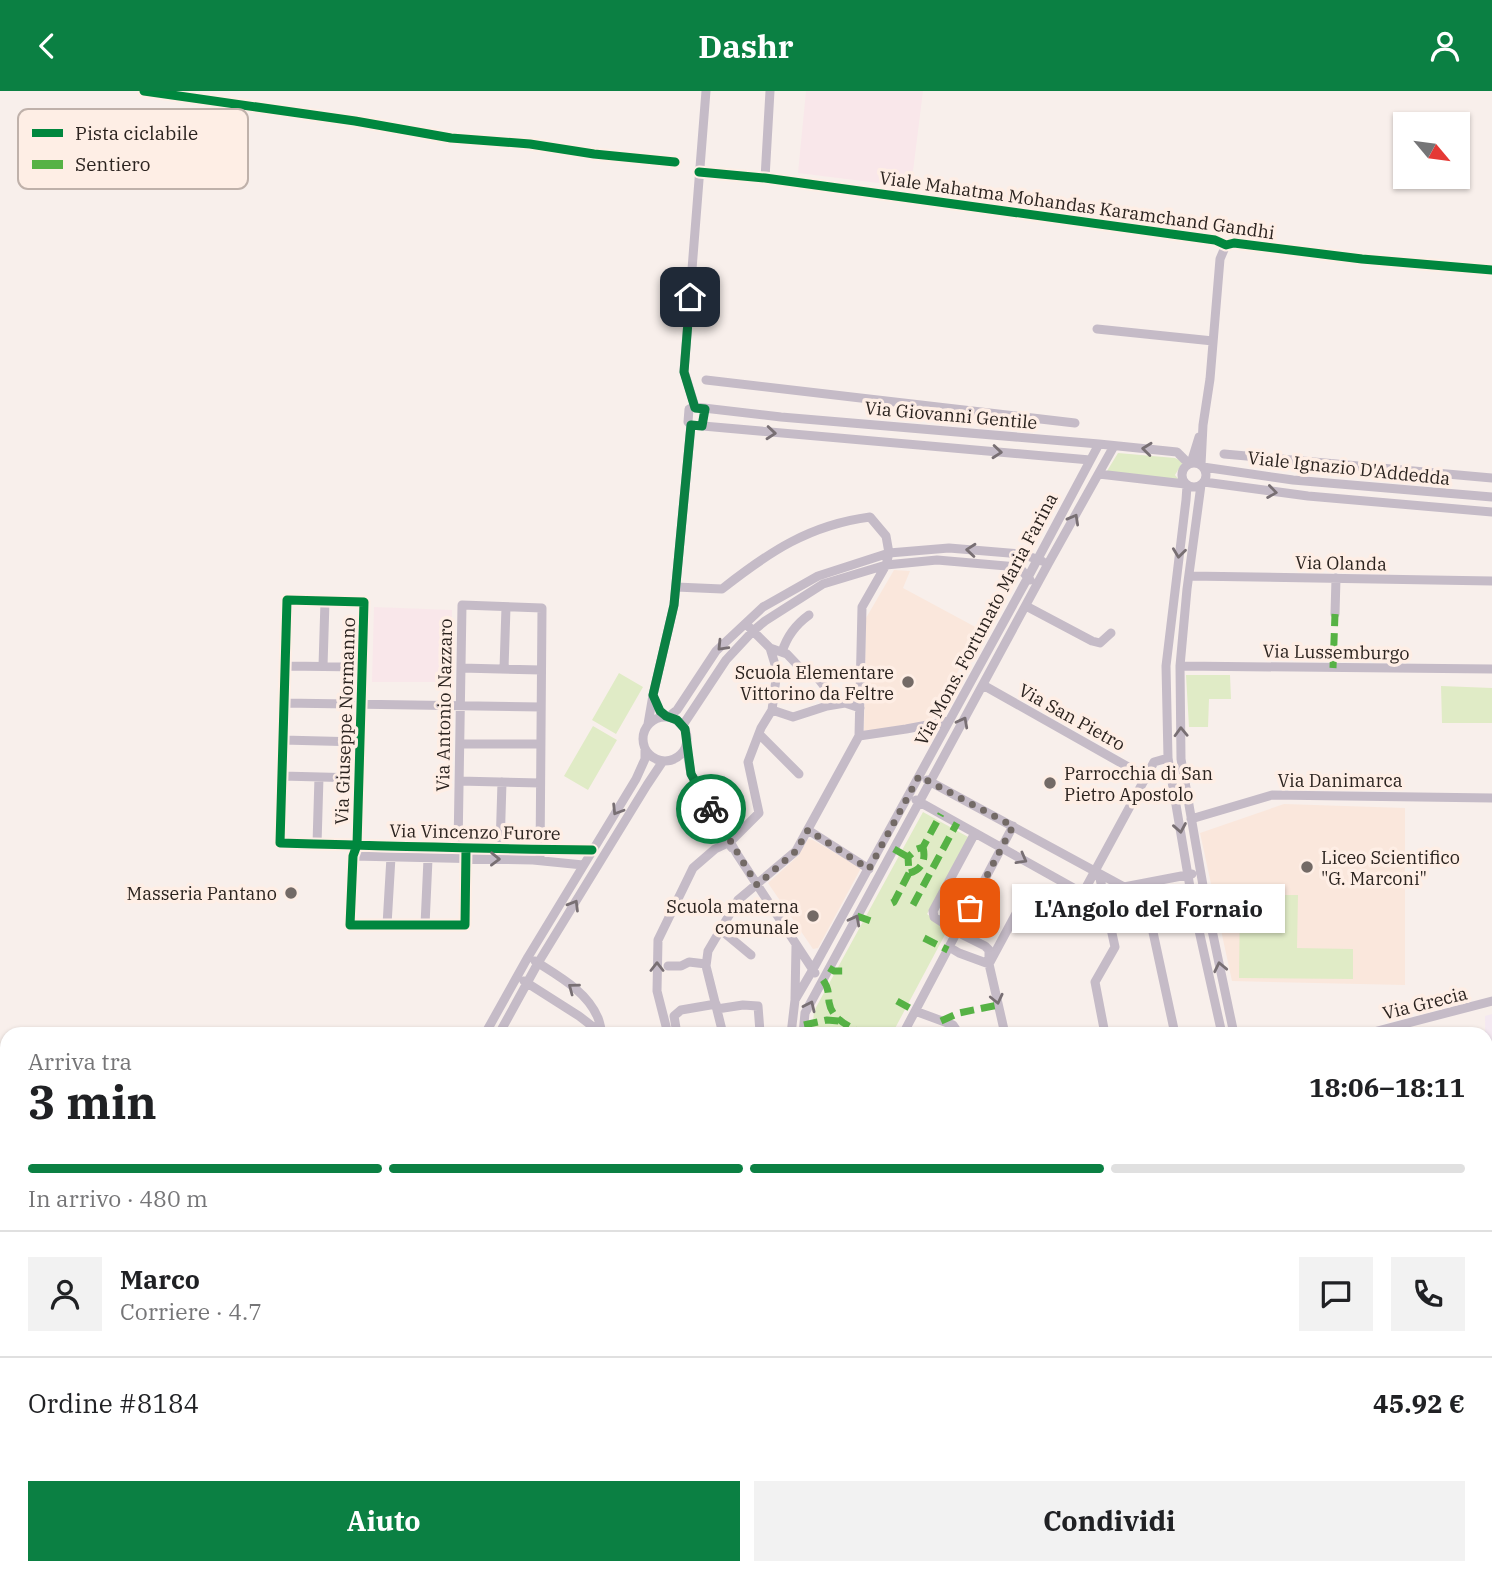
<!DOCTYPE html>
<html lang="it">
<head>
<meta charset="utf-8">
<style>
  body { margin:0; font-family:"IBM Plex Serif",serif; background:#f2f2f2; color:#202124; height:100vh; display:flex; flex-direction:column; font-size:26px; white-space:nowrap }
  * { box-sizing:border-box; margin:0 }
  p { font-size:23px; color:#757577 }
  .icon { flex:none; width:38px; height:38px; fill:none; stroke:currentColor; stroke-width:2; stroke-linecap:round; stroke-linejoin:round }
  .map { position:relative; flex:1; overflow:hidden }
  .panel { position:absolute; left:0px; top:936px; width:1493px; height:548px; display:flex; flex-direction:column; background:#fff; border-radius:21px 21px 0 0; box-shadow:0 2px 5px #0004 }
  .panel>* { flex:none }
  .needle { width:46px; rotate:119deg }
  .buttons { position:absolute; left:1393px; top:21px; display:grid; gap:14px }
  .buttons a { display:grid; place-items:center; width:77px; height:77px; border-radius:0px; background:#fff; box-shadow:0 2px 5px #0004; font-size:35px }
  .pin { position:absolute; display:grid; place-items:center; width:60px; height:60px; color:#fff; margin:-30px; border-radius:14px; box-shadow:0 4px 10px #0006 }
  .courier { position:absolute; display:grid; place-items:center; width:70px; height:70px; margin:-35px; border:5px solid #0b8043; border-radius:50%; background:#fff; color:#222; box-shadow:0 2px 9px #0007 }
  .bubble { position:absolute; height:49px; border-radius:0px; background:#fff; box-shadow:0 2px 5px #0004; font-size:23px; font-weight:800; line-height:49px; text-align:center }
  .summary em { font-style:normal; font-weight:800 }
  .summary div { display:flex; flex-direction:column-reverse }
  .summary { display:flex; align-items:center; justify-content:space-between; height:119px; padding:0 28px }
  h1 { font-size:46px; font-weight:800; line-height:52px }
  .bar { display:grid; grid-template-columns:repeat(4,1fr); gap:10px 7px; align-content:center; height:84px; padding:0 28px }
  .bar i { height:9px; border-radius:5px; background:#e0e0e0 }
  .bar .active { background:#0b8043 }
  .bar p { grid-column:span 4 }
  .line { display:flex; align-items:center; gap:18px; padding:0 28px; border-top:2px solid #e0e0e0 }
  .line div { flex:1 }
  .round { display:grid; place-items:center; flex:none; width:74px; height:74px; border-radius:0px; background:#f2f2f2 }
  .primary-button { display:flex; gap:14px; margin-top:auto; padding:14px 28px }
  .primary-button a { flex:1; height:80px; border-radius:0px; background:#0b8043; color:#fff; font-size:28px; font-weight:800; line-height:80px; text-align:center }
  .primary-button a+a { background:#f2f2f2; color:#202124 }
  header { display:flex; justify-content:space-between; align-items:center; height:91px; padding:0 28px; background:#0b8043; color:#fff; font-size:32px; font-weight:800 }
  .map>svg:first-child { display:block }
  .commercial { fill:#f9e7ea }
  .built { fill:#fae7dc }
  .medical { fill:#f4e8f1 }
  .green { fill:#e0ebc6 }
  .lines { fill:none; stroke-linecap:round; stroke-linejoin:round }
  .minor { stroke:#c5bbc7; stroke-width:9 }
  .quiet { stroke:#56b245; stroke-width:7; stroke-dasharray:14 7; stroke-linecap:butt }
  .cycleway-casing { stroke:#feeee5; stroke-width:13 }
  .cycleway { stroke:#00873e; stroke-width:9 }
  .oneway { stroke:#786f73 }
  .done { stroke:#736a66; stroke-width:7; stroke-dasharray:0 12.6 }
  .route { stroke:#0b8043; stroke-width:9 }
  .poi-dot { fill:#736a66; stroke:#feeee5; stroke-width:2.5 }
  .labels { text-anchor:middle; dominant-baseline:central; stroke-width:7; stroke-linejoin:round; paint-order:stroke }
  .street-label { font-size:18px; fill:#2b231f; stroke:#feeee5 }
  .poi-label { font-size:18px; fill:#2b231f; stroke:#feeee5; text-anchor:end }
  .key { fill:#feeee5; stroke:#bfb1aa; stroke-width:2 }
  .key-label { font-size:19px; fill:#2b231f }
</style>
</head>
<body>
<header><svg class="icon" aria-label="back" viewBox="0 0 24 24"><path d="M15 5l-7 7 7 7"/></svg>Dashr<svg class="icon" aria-label="person" viewBox="0 0 24 24"><circle cx="12" cy="8" r="4"/><path d="M4 21q1-7 8-7t8 7"/></svg></header>
<div class="map">
<svg width="1492" height="1483" viewBox="0 0 1492 1483">
  <rect width="100%" height="100%" fill="#f8efeb"/>
  <path class="commercial" d="M 806,0 L 923,0 L 911,96 L 798,82 Z
    M 374,516 L 452,519 L 450,591 L 372,591 Z"/>
  <path class="built" d="M 894,479 L 910,480 L 903,497 L 981,539 L 930,631 L 864,640 L 866,527 Z
    M 1284,713 L 1405,717 L 1405,894 L 1232,890 L 1200,742 Z
    M 808,748 L 813,749 L 861,777 L 818,857 L 813,858 L 768,792 L 798,765 Z
    M 946,1477 L 1190,1477 L 1192,1483 L 948,1483 Z"/>
  <path class="medical" d="M 1492,923 L 1492,986 L 1486,986 L 1485,925 Z"/>
  <path class="green" d="M 1118,362 L 1175,367 L 1183,371 L 1175,384 L 1179,389 L 1107,380 Z
    M 619,582 L 643,596 L 616,643 L 592,629 Z
    M 1186,584 L 1230,584 L 1231,608 L 1209,608 L 1208,636 L 1189,636 Z
    M 1441,595 L 1492,597 L 1492,632 L 1442,632 Z
    M 593,635 L 617,649 L 588,699 L 564,685 Z
    M 923,721 L 970,747 L 927,823 L 948,838 L 892,943 L 812,943 L 814,920 Z
    M 1240,804 L 1298,804 L 1297,857 L 1353,858 L 1353,888 L 1239,887 Z
    M 65,1477 L 341,1477 L 344,1483 L 67,1483 Z"/>
  <g class="lines">
    <path class="minor" d="M 699,81 L 765,87 L 1215,149 L 1226,154 L 1234,152 L 1362,168 L 1492,179
      M 765,87 L 770,0
      M 1097,238 L 1213,250
      M 706,289 L 1075,332
      M 695,316 L 781,326 L 1099,353 L 1177,361 L 1189,373
      M 695,316 L 684,280 L 706,0
      M 703,335 L 1090,369
      M 1224,363 L 1492,387
      M1182 384a12 12 0 1 1 24 0a12 12 0 1 1-24 0Z
      M 1191,372 L 1199,346
      M 1201,374 L 1203,334 L 1210,288 L 1220,168 L 1226,154
      M 1203,376 L 1293,389 L 1492,406
      M 1099,383 L 1185,393
      M 1204,391 L 1308,405 L 1492,421
      M 1201,394 L 1187,498 L 1180,575 L 1181,668 L 1205,806 L 1234,943
      M 1187,395 L 1186,409 L 1166,575 L 1168,667 L 1192,808 L 1222,943
      M 1189,485 L 1492,490
      M 676,496 L 722,498 C 769,461 809,434 870,426 L 886,445 L 889,462 L 886,474 L 862,516 L 859,645 L 796,760 L 738,809 L 708,860 L 706,875 L 723,943
      M 1026,515 L 1092,550 L 1100,552 L 1111,542
      M 1335,523 L 1336,487
      M 749,536 L 770,557 L 777,580 L 772,619
      M 770,557 L 787,563 L 804,581 L 817,586 L 838,613
      M 782,561 C 787,545 795,534 809,524
      M 285,575 L 362,576
      M 323,575 L 325,510
      M 1180,575 L 1492,578
      M 461,577 L 541,579
      M 504,578 L 506,516
      M 983,594 L 1146,686
      M 284,612 L 541,616
      M643 648a22 22 0 1 1 44 0a22 22 0 1 1-44 0Z
      M 668,626 L 677,619 L 716,560 L 763,516 L 818,485 L 889,462 L 949,457 L 1022,463 L 1042,470
      M 648,633 L 653,604 L 674,514 L 691,334 L 688,331 L 689,318 L 695,316
      M 683,634 L 726,569 L 753,540 L 765,530 L 823,493 L 886,474 L 937,469 L 1019,476 L 1030,489
      M 759,643 L 799,683
      M 859,645 L 906,638 L 949,630
      M 283,649 L 360,651
      M 460,653 L 541,653
      M 686,654 L 691,683 L 737,763 L 815,882
      M 282,685 L 359,687
      M 927,689 L 1124,796 L 1192,783
      M 459,690 L 540,692
      M 916,709 L 1120,823 L 1196,807
      M 1191,728 L 1272,704 L 1492,707
      M 808,739 L 869,778
      M 975,742 L 933,820 L 934,826 L 957,841 L 985,855 L 989,859 L 989,873 L 1005,943
      M 730,751 L 759,722 L 748,671 L 761,637 L 772,619 L 793,626 L 827,615 L 845,612 L 860,617
      M 317,753 L 319,686
      M 458,757 L 462,514 L 542,517 L 540,769
      M 466,757 L 465,834 L 350,834 L 353,765 L 357,754 L 364,511 L 287,509 L 280,752 C 384,755 488,758 592,759
      M 500,757 L 502,691
      M 353,765 L 533,769 L 583,774
      M 1099,783 L 1115,856 L 1095,891 L 1105,943
      M 1083,802 L 1154,671 L 1168,667
      M 1148,818 L 1175,943
      M 387,834 L 391,766
      M 425,834 L 428,768
      M 721,839 L 751,864
      M 949,856 L 959,862 L 989,873
      M 535,870 C 558,885 587,900 598,927 C 600,932 601,938 602,943
      M 990,871 L 1018,819
      M 668,875 L 681,875 L 689,871 L 706,873
      M 524,890 L 579,925 L 601,942
      M 795,908 L 796,855
      M 717,918 L 743,914 L 758,915 L 760,941
      M 915,920 L 953,934 L 959,943
      M 485,943 L 528,866 L 636,688 L 645,668 L 645,659
      M 499,943 L 538,872 L 647,694 L 663,670
      M 614,943 L 638,941 L 668,943
      M 668,943 L 657,900 L 658,849 L 693,777 L 715,758 L 728,752 L 732,757
      M 677,943 L 674,925 L 681,919 L 716,913
      M 791,943 L 795,909 L 812,880 L 1026,490 L 1099,353
      M 803,943 L 805,922 L 1048,473 L 1114,355
      M 903,943 L 1013,735
      M 1366,943 L 1492,910
      M 1488,1008 L 1489,1097
      M 1486,1118 L 1492,1118
      M 1486,1199 L 1492,1198
      M 1486,1307 L 1492,1332
      M 1486,1350 L 1492,1378
      M 0,1360 L 7,1359
      M 0,1376 L 7,1375
      M 1486,1401 L 1492,1399
      M 1486,1437 L 1492,1435
      M 1486,1467 L 1490,1483
      M 382,1477 L 384,1483
      M 397,1477 L 399,1483
      M 445,1477 L 447,1483
      M 608,1477 L 610,1483
      M 746,1477 L 747,1483
      M 832,1477 L 833,1483
      M 1219,1477 L 1220,1480 L 1231,1477
      M 1476,1477 L 1478,1483
      M 456,1483 L 472,1477
      M 492,1483 L 508,1477
      M 733,1483 L 733,1477
      M 1324,1483 L 1342,1477
      M 1370,1483 L 1373,1477"/>
    <path class="quiet" d="M 1333,577 L 1335,523
      M 894,758 L 908,766
      M 909,782 C 922,779 926,769 923,756
      M 892,812 L 894,811 L 909,782 L 908,766 L 917,758 L 923,756 L 941,723
      M 913,814 L 957,732
      M 857,825 L 876,832
      M 924,847 L 948,859
      M 829,877 L 834,880 L 844,880
      M 823,889 C 829,897 828,901 829,911 C 832,929 849,935 863,943
      M 897,910 L 915,920
      M 941,930 L 959,922 L 998,914
      M 804,934 L 827,929 L 839,930
      M 887,943 L 894,941 L 899,943"/>
    <g class="cycleway-casing">
      <path id="cycleway" d="M 144,0 L 355,30 L 451,47 L 530,53 L 594,63 L 675,71
        M 699,81 L 765,87 L 1215,149 L 1226,154 L 1234,152 L 1362,168 L 1492,179
        M 466,757 L 465,834 L 350,834 L 353,765 L 357,754 L 364,511 L 287,509 L 280,752 C 384,755 488,758 592,759"/>
    </g>
    <use href="#cycleway" class="cycleway"/>
  </g>
  <defs><path id="oneway-chevron" d="M-2-3.5L2.5 0L-2 3.5" fill="none" stroke-width="1.6" stroke-linecap="round" stroke-linejoin="round" transform="scale(1.75)"/></defs>
  <g class="oneway">
    <use href="#oneway-chevron" transform="translate(771 342) rotate(5)"/>
    <use href="#oneway-chevron" transform="translate(1147 358) rotate(-174)"/>
    <use href="#oneway-chevron" transform="translate(997 361) rotate(5)"/>
    <use href="#oneway-chevron" transform="translate(1272 401) rotate(8)"/>
    <use href="#oneway-chevron" transform="translate(1074 428) rotate(-61)"/>
    <use href="#oneway-chevron" transform="translate(971 459) rotate(-175)"/>
    <use href="#oneway-chevron" transform="translate(1179 462) rotate(97)"/>
    <use href="#oneway-chevron" transform="translate(722 555) rotate(134)"/>
    <use href="#oneway-chevron" transform="translate(963 631) rotate(-62)"/>
    <use href="#oneway-chevron" transform="translate(1181 641) rotate(-92)"/>
    <use href="#oneway-chevron" transform="translate(617 719) rotate(122)"/>
    <use href="#oneway-chevron" transform="translate(1180 737) rotate(80)"/>
    <use href="#oneway-chevron" transform="translate(495 768) rotate(1)"/>
    <use href="#oneway-chevron" transform="translate(1022 768) rotate(29)"/>
    <use href="#oneway-chevron" transform="translate(574 814) rotate(-59)"/>
    <use href="#oneway-chevron" transform="translate(855 829) rotate(-62)"/>
    <use href="#oneway-chevron" transform="translate(657 876) rotate(-90)"/>
    <use href="#oneway-chevron" transform="translate(1220 876) rotate(-102)"/>
    <use href="#oneway-chevron" transform="translate(573 897) rotate(-143)"/>
    <use href="#oneway-chevron" transform="translate(997 908) rotate(77)"/>
    <use href="#oneway-chevron" transform="translate(810 915) rotate(-65)"/>
  </g>
  <g class="lines">
    <path class="done" d="M 711,718 L 757,794 L 796,760 L 808,739 L 869,778 L 919,685 L 1013,735 L 970,817"/>
    <path class="route" d="M 690,206 L 684,281 L 695,317 L 705,318 L 702,335 L 691,334 L 674,514 L 653,604 L 660,620 L 666,625 L 677,629 L 685,638 L 691,683 L 711,718"/>
  </g>
  <g class="poi-dot">
    <circle cx="908" cy="591" r="7"/>
    <circle cx="1050" cy="692" r="7"/>
    <circle cx="1307" cy="776" r="7"/>
    <circle cx="291" cy="802" r="7"/>
    <circle cx="813" cy="825" r="7"/>
  </g>
  <g class="labels">
    <g class="street-label">
      <text transform="translate(1077 114) rotate(8)">Viale Mahatma Mohandas Karamchand Gandhi</text>
      <text transform="translate(951 324) rotate(5)">Via Giovanni Gentile</text>
      <text transform="translate(1349 377) rotate(6)">Viale Ignazio D'Addedda</text>
      <text transform="translate(1341 472) rotate(1)">Via Olanda</text>
      <text transform="translate(986 528) rotate(-62)">Via Mons. Fortunato Maria Farina</text>
      <text transform="translate(1336 561) rotate(1)">Via Lussemburgo</text>
      <text transform="translate(444 614) rotate(-89)">Via Antonio Nazzaro</text>
      <text transform="translate(1072 626) rotate(29)">Via San Pietro</text>
      <text transform="translate(345 630) rotate(-88)">Via Giuseppe Normanno</text>
      <text x="1340" y="689">Via Danimarca</text>
      <text transform="translate(475 741) rotate(1)">Via Vincenzo Furore</text>
      <text transform="translate(1425 912) rotate(-14)">Via Grecia</text>
    </g>
    <g class="poi-label">
      <text x="894" y="581">Scuola Elementare<tspan x="894" dy="21">Vittorino da Feltre</tspan></text>
      <text x="1064" y="682" text-anchor="start">Parrocchia di San<tspan x="1064" dy="21">Pietro Apostolo</tspan></text>
      <text x="1321" y="766" text-anchor="start">Liceo Scientifico<tspan x="1321" dy="21">"G. Marconi"</tspan></text>
      <text x="277" y="802">Masseria Pantano</text>
      <text x="799" y="815">Scuola materna<tspan x="799" dy="21">comunale</tspan></text>
    </g>
  </g>
  <rect x="18" y="18" width="230" height="80" rx="10" class="key"/>
  <rect x="32" y="38" width="31" height="8" fill="#00873e"/>
  <rect x="32" y="69" width="31" height="9" fill="#56b245"/>
  <g class="key-label">
    <text x="75" y="49">Pista ciclabile</text>
    <text x="75" y="80">Sentiero</text>
  </g>
</svg>
<div class="buttons">
<a><svg class="needle" viewBox="-14 -14 28 28"><path d="M0-13l5 13h-10z" fill="#e53935"/><path d="M0 13l5-13h-10z" fill="#757577"/></svg></a>
</div>
<div class="pin" style="left:970px;top:817px;background:#ea580c"><svg class="icon" aria-label="bag" viewBox="0 0 24 24"><path d="M5 8h14l-1 12H6zM9 8a3 3 0 0 1 6 0"/></svg></div>
<div class="pin" style="left:690px;top:206px;background:#1f2937"><svg class="icon" aria-label="home" viewBox="0 0 24 24"><path d="M3 11l9-7 9 7M6 9v11h12V9"/></svg></div>
<div class="courier" style="left:711px;top:718px"><svg class="icon" aria-label="bike" viewBox="0 0 24 24"><circle cx="6" cy="16" r="4"/><circle cx="18" cy="16" r="4"/><path d="M6 16l4-8h5l3 8M10 8l3 8H6M13 5h3"/></svg></div>
<div class="bubble" style="left:1012px;top:793px;width:273px">L'Angolo del Fornaio</div>
<section class="panel">
<div class="summary"><div><h1>3 min</h1><p>Arriva tra</p></div><em>18:06–18:11</em></div>
<div class="bar"><i class="active"></i><i class="active"></i><i class="active"></i><i></i><p>In arrivo · 480 m</p></div>
<div class="line" style="height:126px"><a class="round"><svg class="icon" aria-label="person" viewBox="0 0 24 24"><circle cx="12" cy="8" r="4"/><path d="M4 21q1-7 8-7t8 7"/></svg></a><div><b>Marco</b><p>Corriere · 4.7</p></div><a class="round"><svg class="icon" aria-label="chat" viewBox="0 0 24 24"><path d="M4 5h16v11H9l-5 4z"/></svg></a><a class="round"><svg class="icon" aria-label="phone" viewBox="0 0 24 24"><path d="M5 4h4l2 5-3 2q2 4 5 5l2-3 5 2v4C11 20 4 13 5 4z"/></svg></a></div>
<div class="line" style="height:91px"><div>Ordine #8184</div><b>45.92 €</b></div>
<div class="primary-button"><a>Aiuto</a><a>Condividi</a></div>
</section>
</div>
</body>
</html>
